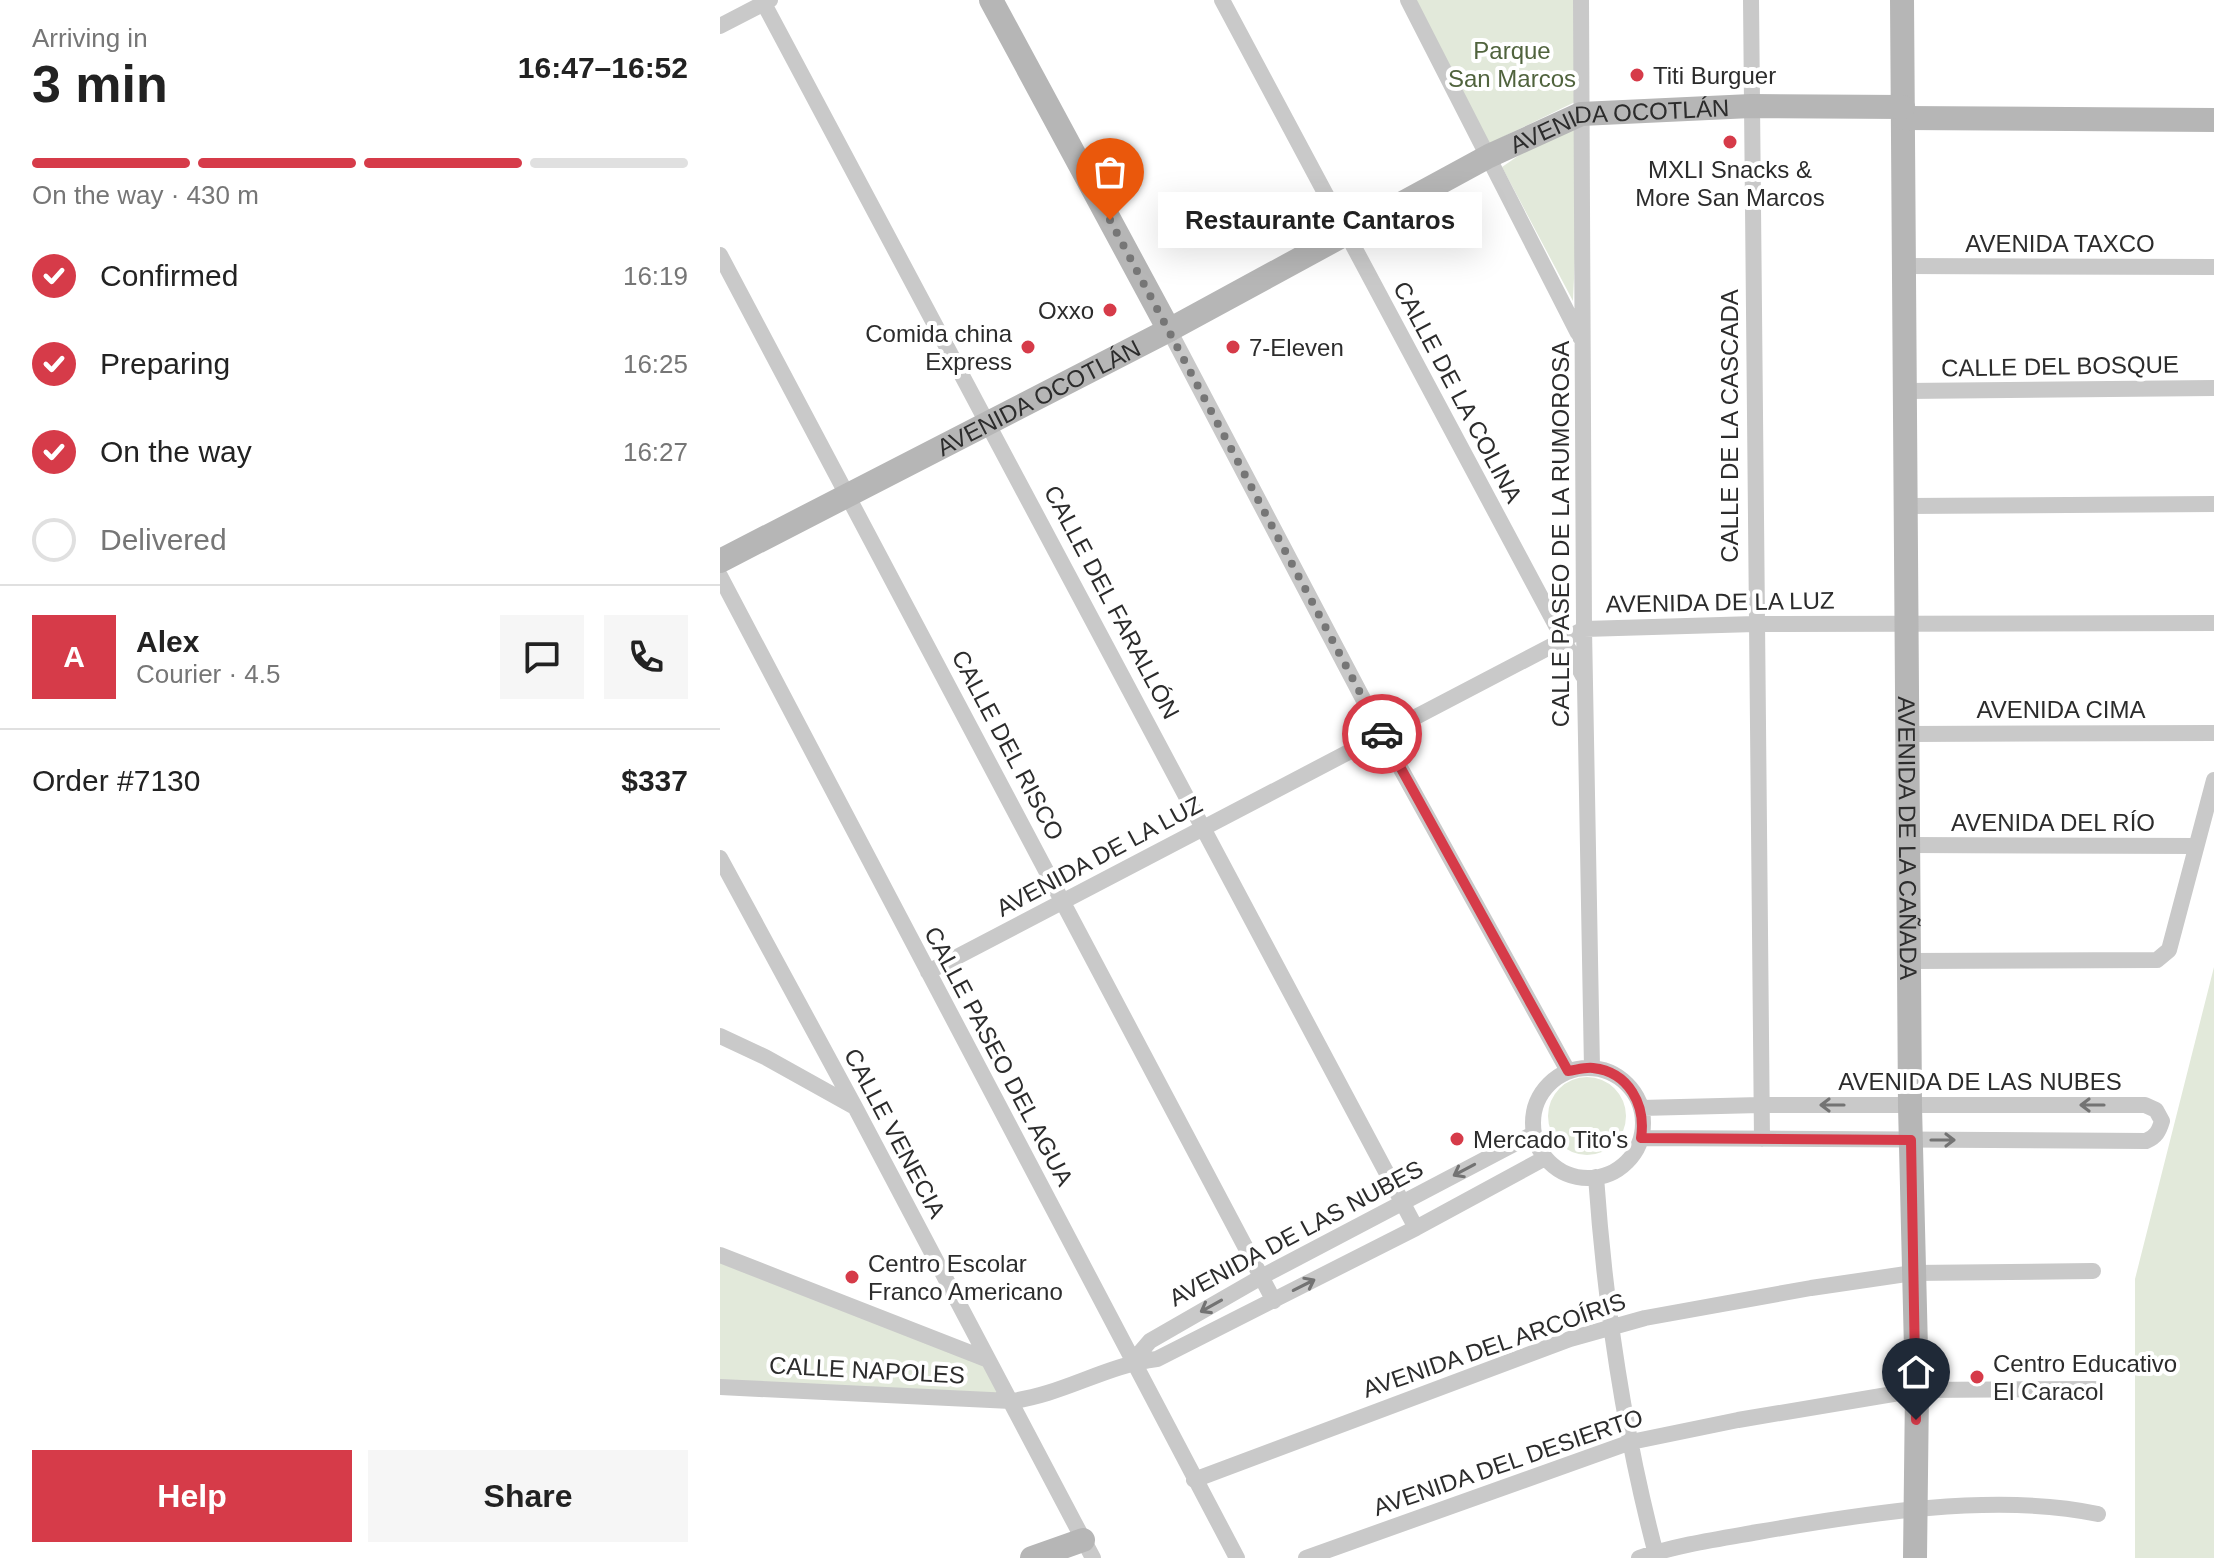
<!DOCTYPE html>
<html lang="en">
<head>
<meta charset="utf-8">
<style>
  body { margin:0; font-family:Arial,sans-serif; background:#f6f6f6; color:#222; height:100vh; display:flex; flex-direction:column; font-size:30px; white-space:nowrap }
  * { box-sizing:border-box; margin:0 }
  p { font-size:26px; color:#767676 }
  .icon { flex:none; width:44px; height:44px; fill:none; stroke:currentColor; stroke-width:2; stroke-linecap:round; stroke-linejoin:round }
  .map { position:relative; flex:1; overflow:hidden }
  .details { display:flex; flex-direction:column; background:#fff; width:720px }
  .details>* { flex:none }
  .pin { position:absolute; display:grid; place-items:center; width:68px; height:68px; color:#fff; margin:-82px -34px; border-radius:50% 50% 50% 0; rotate:-45deg; box-shadow:0 0 8px #0007 }
  .pin .icon { rotate:45deg }
  .courier { position:absolute; display:grid; place-items:center; width:80px; height:80px; margin:-40px; border:6px solid #d63b49; border-radius:50%; background:#fff; color:#222; box-shadow:0 2px 10px #0007 }
  .bubble { position:absolute; height:56px; border-radius:0px; background:#fff; box-shadow:0 8px 32px #0002; font-size:26px; font-weight:700; line-height:56px; text-align:center }
  .head em { font-style:normal; font-weight:700 }
  .head div { display:flex; flex-direction:column-reverse }
  .head { display:flex; align-items:center; justify-content:space-between; height:136px; padding:0 32px }
  h1 { font-size:52px; font-weight:700; line-height:60px }
  .bar { display:grid; grid-template-columns:repeat(4,1fr); gap:12px 8px; align-content:center; height:96px; padding:0 32px }
  .bar i { height:10px; border-radius:6px; background:#e0e0e0 }
  .bar .on { background:#d63b49 }
  .bar p { grid-column:span 4 }
  .line { display:flex; align-items:center; gap:20px; padding:0 32px; border-top:2px solid #e0e0e0 }
  .line div { flex:1 }
  .round { display:grid; place-items:center; flex:none; width:84px; height:84px; border-radius:0px; background:#f6f6f6 }
  ol { padding:0 32px; list-style:none }
  li { display:flex; align-items:center; gap:24px; height:88px }
  li p { margin-inline-start:auto }
  li .icon { padding:8px; border-radius:50%; background:#d63b49; color:#fff; stroke-width:4 }
  li:last-child { color:#767676 }
  li i { width:44px; height:44px; border:4px solid #e0e0e0; border-radius:50% }
  .action { display:flex; gap:16px; margin-top:auto; padding:16px 32px }
  .action a { flex:1; height:92px; border-radius:0px; background:#d63b49; color:#fff; font-size:32px; font-weight:700; line-height:92px; text-align:center }
  .action a+a { background:#f6f6f6; color:#222 }
  main { display:flex; flex:1; min-height:0 }
  .map>svg:first-child { display:block }
  .green { fill:#e2e9da }
  .lines { fill:none; stroke-linecap:round; stroke-linejoin:round }
  .street { stroke:#c9c9c9; stroke-width:16 }
  .secondary { stroke:#b6b6b6; stroke-width:24 }
  .oneway { stroke:#737373 }
  .done { stroke:#767676; stroke-width:8; stroke-dasharray:0 14.4 }
  .route { stroke:#d63b49; stroke-width:10 }
  .poi-dot { fill:#d63b49; stroke:#fff; stroke-width:3 }
  .labels { text-anchor:middle; dominant-baseline:central; stroke-width:8; stroke-linejoin:round; paint-order:stroke }
  .park-label { font-size:24px; fill:#50633d; stroke:#fff }
  .poi-label { font-size:24px; fill:#2c2c2c; stroke:#fff; text-anchor:start }
  .street-label { font-size:24px; fill:#2c2c2c; stroke:#fff }
</style>
</head>
<body>
<main>
<section class="details">
<div class="head"><div><h1>3 min</h1><p>Arriving in</p></div><em>16:47–16:52</em></div>
<div class="bar"><i class="on"></i><i class="on"></i><i class="on"></i><i></i><p>On the way · 430 m</p></div>
<ol>
<li><svg class="icon" aria-label="check" viewBox="0 0 24 24"><path d="M5 12l5 5 9-10"/></svg>Confirmed<p>16:19</p></li>
<li><svg class="icon" aria-label="check" viewBox="0 0 24 24"><path d="M5 12l5 5 9-10"/></svg>Preparing<p>16:25</p></li>
<li><svg class="icon" aria-label="check" viewBox="0 0 24 24"><path d="M5 12l5 5 9-10"/></svg>On the way<p>16:27</p></li>
<li><i></i>Delivered</li>
</ol>
<div class="line" style="height:144px"><b class="round" style="background:#d63b49;color:#fff">A</b><div><b>Alex</b><p>Courier · 4.5</p></div><a class="round"><svg class="icon" aria-label="chat" viewBox="0 0 24 24"><path d="M4 5h16v11H9l-5 4z"/></svg></a><a class="round"><svg class="icon" aria-label="phone" viewBox="0 0 24 24"><path d="M5 4h4l2 5-3 2q2 4 5 5l2-3 5 2v4C11 20 4 13 5 4z"/></svg></a></div>
<div class="line" style="height:104px"><div>Order #7130</div><b>$337</b></div>
<div class="action"><a>Help</a><a>Share</a></div>
</section>
<div class="map">
<svg width="1494" height="1558" viewBox="0 0 1494 1558">
  <rect width="100%" height="100%" fill="#fff"/>
  <path class="green" d="M 692,0 L 859,0 L 860,143 L 853,301 L 782,167 L 859,114 L 857,101 L 764,146 Z
    M 1494,967 L 1494,1558 L 1415,1558 L 1415,1279 Z
    M828 1116a39 39 0 1 1 78 0a39 39 0 1 1-78 0Z
    M 0,1260 L 273,1367 L 293,1405 L 0,1388 Z"/>
  <g class="lines">
    <path class="street" d="M 42,0 L 696,1228
      M 502,0 L 863,676
      M 688,0 L 860,337
      M 861,0 L 864,629 L 872,1068
      M 1031,0 L 1042,1139
      M 0,26 L 50,0
      M 0,255 L 554,1301
      M 1185,266 L 1494,267
      M 449,330 L 661,733 L 848,1071
      M 1186,391 L 1494,388
      M 1187,506 L 1494,504
      M 0,576 L 517,1558
      M 1188,734 L 1494,733
      M 1189,845 L 1476,846
      M 0,858 L 135,1107 L 373,1558
      M 1190,961 L 1437,960 L 1449,950 L 1494,780
      M 208,972 L 864,629 L 1035,624 L 1494,623
      M 0,1036 L 45,1057 L 133,1106
      M813 1123a55 55 0 1 1 110 0a55 55 0 1 1-110 0Z
      M 921,1108 L 1040,1105 L 1425,1105 L 1436,1110 L 1442,1121 C 1439,1131 1436,1137 1426,1141 L 921,1138
      M 876,1177 C 885,1305 904,1434 937,1558
      M 0,1255 L 266,1359
      M 412,1362 L 430,1341 L 543,1276 L 813,1134
      M 0,1387 L 291,1401 C 342,1395 386,1365 437,1359 L 696,1228 L 825,1158
      M 474,1480 L 850,1339 L 925,1318 L 1091,1288 L 1193,1273 L 1373,1271
      M 586,1558 L 911,1442 L 1018,1420 L 1197,1390 L 1375,1389
      M 919,1558 C 957,1545 998,1539 1038,1532 C 1142,1514 1275,1492 1378,1514"/>
    <g class="secondary">
      <path d="M 271,0 L 449,330"/>
      <path id="s1" d="M 1182,0 L 1190,1106 L 1197,1390 L 1195,1558"/>
      <path d="M 1183,118 L 1494,120"/>
      <path id="s2" d="M 0,561 L 449,330 L 769,156 L 861,114 L 1031,106 L 1183,107"/>
      <path d="M 312,1558 L 363,1540"/>
    </g>
  </g>
  <defs><path id="oneway-shaft" d="M-6 0H5M1.5-3L5.5 0L1.5 3" fill="none" stroke-width="1.6" stroke-linecap="round" stroke-linejoin="round" transform="scale(2)"/></defs>
  <g class="oneway">
    <use href="#oneway-shaft" transform="translate(1112 1105) rotate(-180)"/>
    <use href="#oneway-shaft" transform="translate(1372 1105) rotate(180)"/>
    <use href="#oneway-shaft" transform="translate(1223 1140)"/>
    <use href="#oneway-shaft" transform="translate(744 1170) rotate(152)"/>
    <use href="#oneway-shaft" transform="translate(584 1285) rotate(-27)"/>
    <use href="#oneway-shaft" transform="translate(491 1306) rotate(151)"/>
  </g>
  <g class="lines">
    <path class="done" d="M 390,220 L 662,734"/>
    <path class="route" d="M 662,734 L 848,1071 C 856,1070 865,1067 873,1068 C 909,1072 926,1105 921,1138 L 1191,1140 L 1196,1420"/>
  </g>
  <g class="poi-dot">
    <circle cx="917" cy="75" r="8"/>
    <circle cx="1010" cy="142" r="8"/>
    <circle cx="390" cy="310" r="8"/>
    <circle cx="308" cy="347" r="8"/>
    <circle cx="513" cy="347" r="8"/>
    <circle cx="737" cy="1139" r="8"/>
    <circle cx="132" cy="1277" r="8"/>
    <circle cx="1257" cy="1377" r="8"/>
  </g>
  <g class="labels">
    <g class="park-label">
      <text x="792" y="50">Parque<tspan x="792" dy="28">San Marcos</tspan></text>
    </g>
    <g class="poi-label">
      <text x="933" y="75">Titi Burguer</text>
      <text x="1010" y="169" text-anchor="middle">MXLI Snacks &amp;<tspan x="1010" dy="28">More San Marcos</tspan></text>
      <text x="374" y="310" text-anchor="end">Oxxo</text>
      <text x="292" y="333" text-anchor="end">Comida china<tspan x="292" dy="28">Express</tspan></text>
      <text x="529" y="347">7-Eleven</text>
      <text x="753" y="1139">Mercado Tito's</text>
      <text x="148" y="1263">Centro Escolar<tspan x="148" dy="28">Franco Americano</tspan></text>
      <text x="1273" y="1363">Centro Educativo<tspan x="1273" dy="28">El Caracol</tspan></text>
    </g>
    <g class="street-label">
      <text stroke="none"><textPath href="#s2" startOffset="1006">AVENIDA OCOTLÁN</textPath></text>
      <text x="1340" y="243">AVENIDA TAXCO</text>
      <text transform="translate(1340 366) rotate(-1)">CALLE DEL BOSQUE</text>
      <text transform="translate(738 392) rotate(62)">CALLE DE LA COLINA</text>
      <text stroke="none"><textPath href="#s2" startOffset="358">AVENIDA OCOTLÁN</textPath></text>
      <text transform="translate(1009 426) rotate(-90)">CALLE DE LA CASCADA</text>
      <text transform="translate(840 534) rotate(-90)">CALLE PASEO DE LA RUMOROSA</text>
      <text transform="translate(392 602) rotate(62)">CALLE DEL FARALLÓN</text>
      <text transform="translate(1000 602) rotate(-1)">AVENIDA DE LA LUZ</text>
      <text x="1341" y="709">AVENIDA CIMA</text>
      <text transform="translate(288 745) rotate(62)">CALLE DEL RISCO</text>
      <text x="1333" y="822">AVENIDA DEL RÍO</text>
      <text stroke="none"><textPath href="#s1" startOffset="838">AVENIDA DE LA CAÑADA</textPath></text>
      <text transform="translate(379 856) rotate(-28)">AVENIDA DE LA LUZ</text>
      <text transform="translate(279 1056) rotate(62)">CALLE PASEO DEL AGUA</text>
      <text x="1260" y="1081">AVENIDA DE LAS NUBES</text>
      <text transform="translate(175 1133) rotate(62)">CALLE VENECIA</text>
      <text transform="translate(576 1233) rotate(-28)">AVENIDA DE LAS NUBES</text>
      <text transform="translate(774 1345) rotate(-19)">AVENIDA DEL ARCOÍRIS</text>
      <text transform="translate(147 1370) rotate(3)">CALLE NAPOLES</text>
      <text transform="translate(788 1462) rotate(-19)">AVENIDA DEL DESIERTO</text>
    </g>
  </g>
</svg>
<div class="pin" style="left:390px;top:220px;background:#ea580c"><svg class="icon" aria-label="bag" viewBox="0 0 24 24"><path d="M5 8h14l-1 12H6zM9 8a3 3 0 0 1 6 0"/></svg></div>
<div class="pin" style="left:1196px;top:1420px;background:#1f2937"><svg class="icon" aria-label="home" viewBox="0 0 24 24"><path d="M3 11l9-7 9 7M6 9v11h12V9"/></svg></div>
<div class="courier" style="left:662px;top:734px"><svg class="icon" aria-label="car" viewBox="0 0 24 24"><path d="M5 17H2v-5l4-1 3-4h7l3 4 3 1v5h-3M9 17h6M6 11h13"/><circle cx="7" cy="17" r="2"/><circle cx="17" cy="17" r="2"/></svg></div>
<div class="bubble" style="left:438px;top:192px;width:324px">Restaurante Cantaros</div>
</div>
</main>
</body>
</html>
